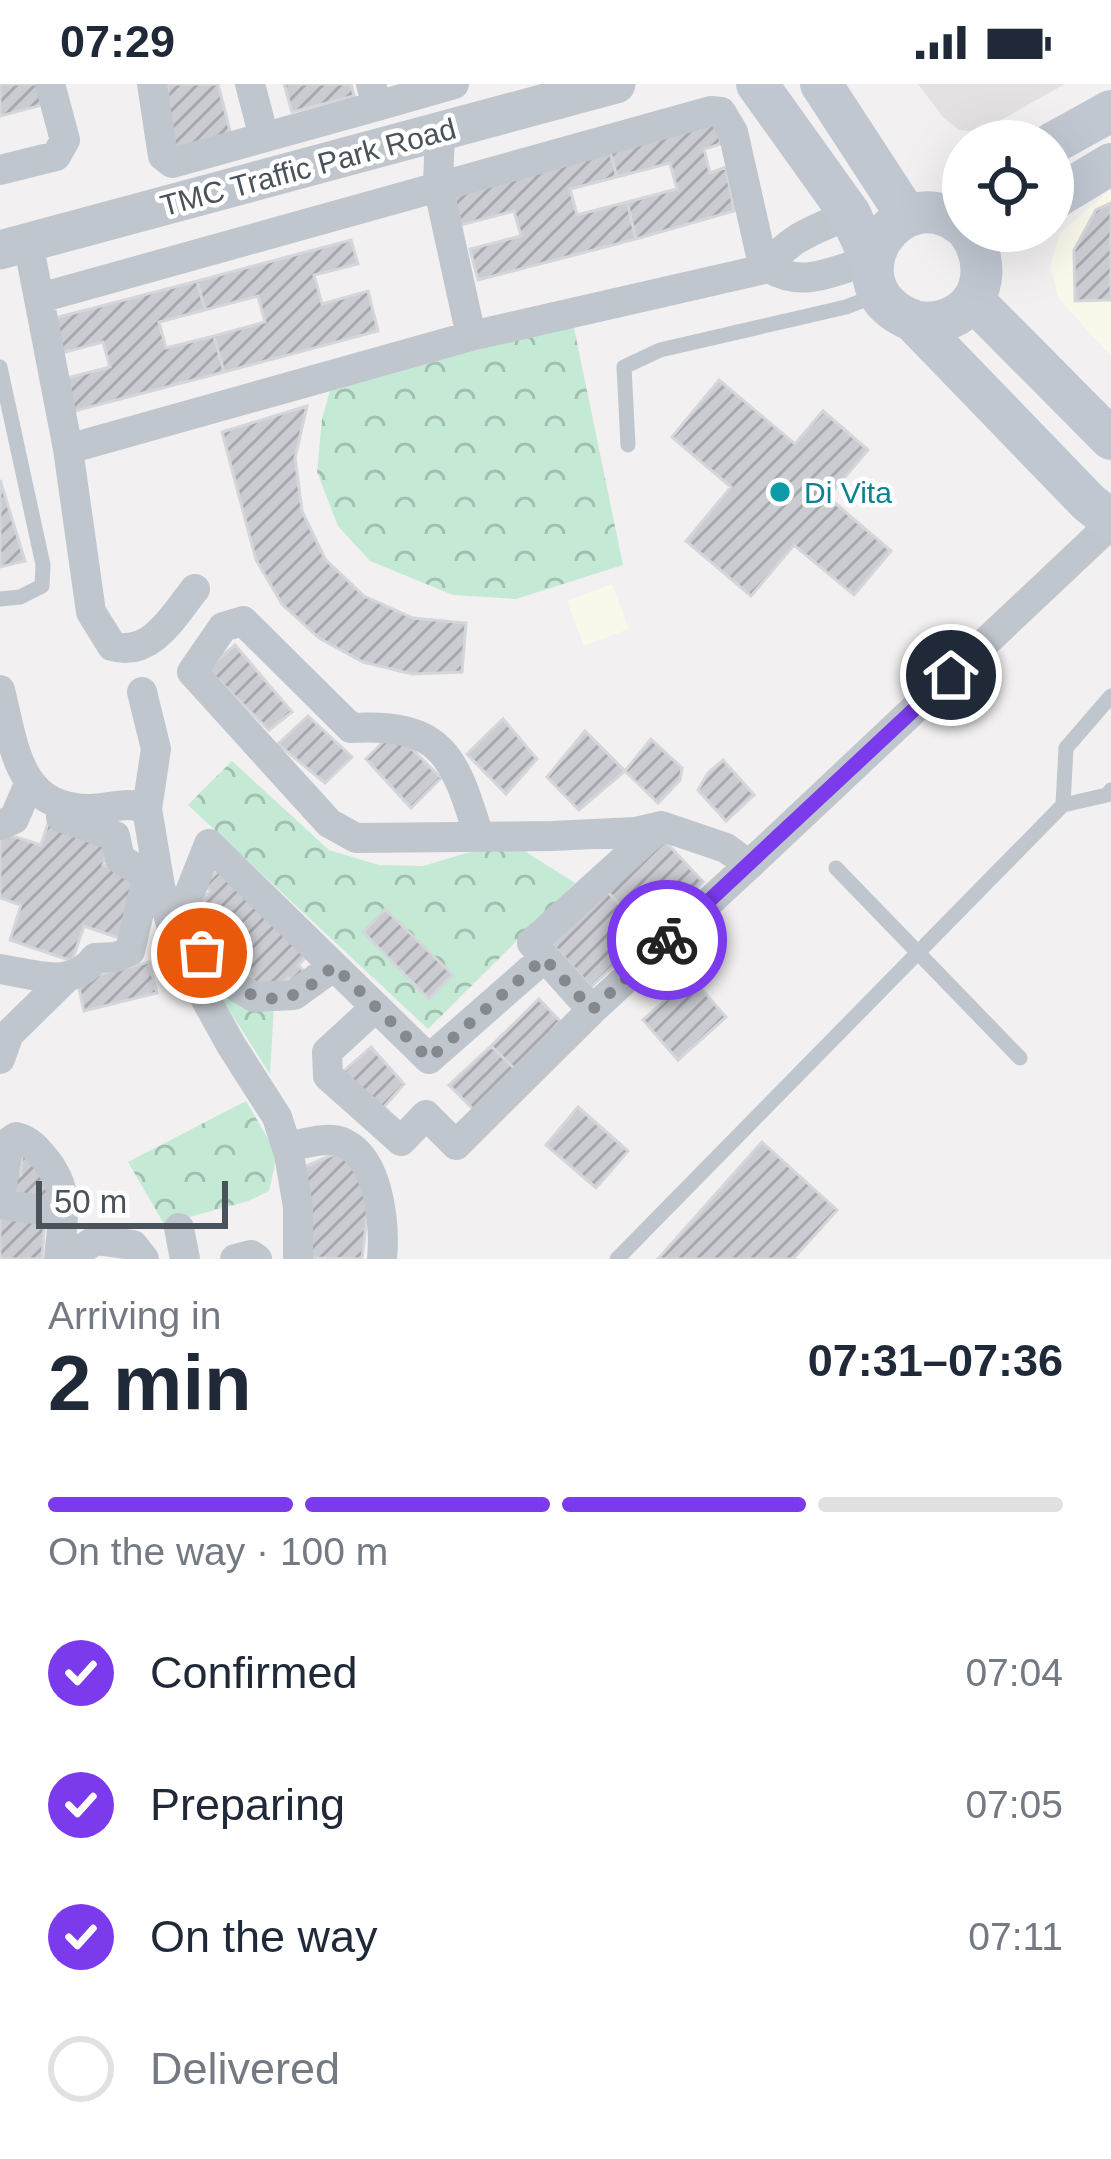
<!DOCTYPE html>
<html lang="en">
<head>
<meta charset="utf-8">
<style>
  body { margin:0; font-family:Arial,sans-serif; background:#f6f6f7; color:#1f2937; height:100vh; display:flex; flex-direction:column; font-size:45px; white-space:nowrap }
  * { box-sizing:border-box; margin:0 }
  p { font-size:39px; color:#747a83 }
  .icon { flex:none; width:66px; height:66px; fill:none; stroke:currentColor; stroke-width:2; stroke-linecap:round; stroke-linejoin:round }
  .map { position:relative; height:1175px; overflow:hidden }
  .drawer { display:flex; flex-direction:column; background:#fff; flex:1 }
  .drawer>* { flex:none }
  .controls { position:absolute; left:942px; top:36px; display:grid; gap:24px }
  .controls a { display:grid; place-items:center; width:132px; height:132px; border-radius:50%; background:#fff; box-shadow:0 12px 48px #0002; font-size:60px }
  .scale { position:absolute; left:36px; bottom:30px; width:192px; box-sizing:border-box; padding-left:12px; border:6px solid #4a525b; border-top:0; font-size:33px; line-height:42px; white-space:nowrap; color:#4a525b; -webkit-text-stroke:9px #fff; paint-order:stroke }
  .pin { position:absolute; display:grid; place-items:center; width:102px; height:102px; color:#fff; margin:-51px; border:6px solid #fff; border-radius:50%; box-shadow:0 3px 12px #0007 }
  .courier { position:absolute; display:grid; place-items:center; width:120px; height:120px; margin:-60px; border:9px solid #7c3aed; border-radius:50%; background:#fff; color:#222; box-shadow:0 3px 15px #0007 }
  .overview em { font-style:normal; font-weight:700 }
  .overview div { display:flex; flex-direction:column-reverse }
  .overview { display:flex; align-items:center; justify-content:space-between; height:204px; padding:0 48px }
  h1 { font-size:78px; font-weight:700; line-height:90px }
  .bar { display:grid; grid-template-columns:repeat(4,1fr); gap:18px 12px; align-content:center; height:144px; padding:0 48px }
  .bar i { height:15px; border-radius:9px; background:#e0e1e3 }
  .bar .on { background:#7c3aed }
  .bar p { grid-column:span 4 }
  ol { padding:0 48px; list-style:none }
  li { display:flex; align-items:center; gap:36px; height:132px }
  li p { margin-inline-start:auto }
  li .icon { padding:12px; border-radius:50%; background:#7c3aed; color:#fff; stroke-width:4 }
  li:last-child { color:#747a83 }
  li i { width:66px; height:66px; border:6px solid #e0e1e3; border-radius:50% }
  .status { display:flex; justify-content:space-between; align-items:center; height:84px; padding:0 60px; background:#fff; direction:ltr }
  .status svg { height:33px; fill:currentColor }
  .map>svg:first-child { display:block }
  .commercial { fill:#faf7eb }
  .education { fill:#e3e1e1 }
  .forest { fill:url(#forest-crowns) }
  .building { fill:url(#building-hatch); stroke:#d4d6da; stroke-width:3 }
  .lines { fill:none; stroke-linecap:round; stroke-linejoin:round }
  .service { stroke:#c0c6cd; stroke-width:15 }
  .minor { stroke:#c0c6cd; stroke-width:30 }
  .tertiary { stroke:#c0c6cd; stroke-width:39 }
  .secondary { stroke:#c0c7d1; stroke-width:42 }
  .done { stroke:#85898f; stroke-width:12; stroke-dasharray:0 21.6 }
  .route { stroke:#7c3aed; stroke-width:15 }
  .culture-dot { fill:#0f9aa8; stroke:#fff; stroke-width:4.5 }
  .labels { text-anchor:middle; dominant-baseline:central; stroke-width:9; stroke-linejoin:round; paint-order:stroke }
  .street-label { font-size:30px; fill:#4a525b; stroke:#fff }
  .culture-label { font-size:30px; fill:#0d838f; stroke:#fff; text-anchor:start }
</style>
</head>
<body>
<div class="status"><b>07:29</b><svg viewBox="0 0 49 12"><path d="M0 12V9h3v3zM5 12V6h3v6zM10 12V3h3v9zM15 12V0h3v12zM26 1h20v11H26zM47 4h2v5h-2z"/></svg></div>
<div class="map">
<svg width="1111" height="1175" viewBox="0 0 1111 1175">
  <defs>
    <pattern id="forest-crowns" width="20" height="18" patternUnits="userSpaceOnUse" patternTransform="scale(3)"><rect width="20" height="18" fill="#c4ead5"/><path d="M2 6a3 3 0 1 1 6 0M12 15a3 3 0 1 1 6 0" fill="none" stroke="#a1c0b0"/></pattern>
    <pattern id="building-hatch" width="6" height="6" patternUnits="userSpaceOnUse" patternTransform="scale(3)"><rect width="6" height="6" fill="#cbccd1"/><path d="M-1 1l2-2M0 6l6-6M5 7l2-2" fill="none" stroke="#a7a8ad"/></pattern>
  </defs>
  <rect width="100%" height="100%" fill="#f2f0f0"/>
  <path class="commercial" d="M 1111,105 L 1111,272 L 1059,215 L 1050,182 L 1060,149 Z
    M 612,500 L 629,545 L 584,562 L 567,517 Z"/>
  <path class="education" d="M 918,0 L 1065,0 L 994,40 L 973,47 L 959,46 L 943,33 Z"/>
  <path class="forest" d="M 573,239 L 623,481 L 516,515 L 453,511 L 370,477 L 338,442 L 317,388 L 322,335 L 330,307 Z
    M 232,677 L 329,766 L 379,781 L 423,782 L 487,763 L 518,763 L 575,799 L 428,945 L 188,721 Z
    M 222,915 L 274,922 L 270,990 Z
    M 246,1017 L 277,1070 L 269,1107 L 248,1117 L 164,1140 L 128,1078 Z"/>
  <path class="building" d="M 0,0 L 40,0 L 46,20 L 0,32 Z
    M 167,0 L 218,0 L 231,51 L 172,67 Z
    M 284,0 L 351,0 L 354,12 L 292,28 Z
    M 716,32 L 721,60 L 704,65 L 710,89 L 726,83 L 734,127 L 636,155 L 627,118 L 677,105 L 670,79 L 617,93 L 609,64 Z
    M 609,64 L 617,93 L 570,105 L 577,131 L 627,118 L 636,155 L 478,196 L 470,165 L 521,152 L 514,127 L 461,141 L 452,106 Z
    M 1111,119 L 1111,216 L 1075,217 L 1074,166 L 1096,126 Z
    M 351,156 L 358,180 L 314,191 L 322,220 L 368,207 L 378,247 L 224,288 L 214,252 L 265,238 L 258,212 L 205,226 L 197,197 Z
    M 197,197 L 205,226 L 159,238 L 166,264 L 214,252 L 224,288 L 67,329 L 59,296 L 110,283 L 103,258 L 58,270 L 51,235 Z
    M 719,296 L 795,360 L 823,327 L 868,366 L 828,413 L 891,467 L 854,511 L 794,461 L 751,512 L 686,457 L 731,403 L 672,353 Z
    M 307,322 L 295,374 L 302,427 L 325,475 L 364,512 L 413,534 L 466,539 L 462,588 L 412,590 L 363,578 L 319,554 L 282,520 L 256,476 L 222,348 Z
    M 0,396 L 25,477 L 0,483 Z
    M 235,561 L 292,628 L 269,646 L 207,585 Z
    M 308,632 L 352,673 L 325,699 L 278,660 Z
    M 503,635 L 537,675 L 506,710 L 467,670 Z
    M 394,647 L 441,694 L 411,724 L 366,675 Z
    M 585,647 L 625,687 L 579,726 L 547,693 Z
    M 651,655 L 682,684 L 680,696 L 658,719 L 625,687 Z
    M 723,676 L 754,711 L 726,737 L 698,706 L 708,689 Z
    M 49,736 L 111,756 L 103,781 L 142,795 L 122,855 L 84,842 L 72,877 L 10,856 L 21,821 L 0,814 L 0,748 L 41,761 Z
    M 663,755 L 703,798 L 647,850 L 607,807 Z
    M 220,785 L 307,872 L 298,881 L 304,887 L 293,898 L 288,893 L 272,908 L 260,903 L 196,841 L 192,826 L 210,807 L 204,801 Z
    M 607,807 L 647,850 L 591,903 L 551,859 Z
    M 385,825 L 453,891 L 429,915 L 363,848 Z
    M 149,878 L 157,909 L 84,927 L 77,896 Z
    M 691,893 L 726,933 L 678,976 L 643,936 Z
    M 539,915 L 560,937 L 517,987 L 491,962 Z
    M 491,962 L 517,987 L 478,1030 L 449,1001 Z
    M 371,963 L 404,1000 L 383,1024 L 343,988 Z
    M 578,1023 L 628,1067 L 596,1104 L 546,1061 Z
    M 762,1058 L 837,1126 L 793,1175 L 658,1175 Z
    M 346,1065 L 369,1115 L 362,1175 L 306,1174 L 297,1086 Z
    M 22,1067 L 52,1086 L 50,1120 L 9,1116 L 12,1091 L 21,1091 Z
    M 0,1130 L 45,1133 L 42,1175 L 0,1175 Z"/>
  <g class="lines">
    <path class="service" d="M 0,283 L 43,481 L 42,502 L 20,513 L 0,515
      M 628,361 L 624,283 L 660,266 L 846,223 L 877,211
      M 1111,612 L 1066,664 L 1063,721 L 1107,711 L 1111,706
      M 836,784 L 1020,974
      M 617,1175 L 1063,721"/>
    <path class="minor" d="M 152,0 L 163,72 L 172,79 L 377,22 L 371,0
      M 250,0 L 264,53
      M 377,22 L 454,0
      M 440,47 L 438,101 L 471,252 L 769,184 C 804,205 834,186 871,176
      M 0,86 L 56,72 L 65,56 L 50,0
      M 28,158 L 68,365 L 91,528 L 112,562 C 151,574 174,531 195,505
      M 769,184 C 786,153 818,145 850,130
      M 40,214 L 711,27 L 721,28 L 733,48 L 764,185
      M 68,365 L 471,252
      M 0,606 C 14,661 17,725 90,725 C 111,725 126,716 147,725 L 160,802 L 178,865 L 231,961 L 277,1033 L 289,1070 L 298,1123 L 298,1175
      M 142,608 L 156,665 L 147,725
      M 0,741 L 14,735 L 29,700
      M 661,742 L 532,859 L 592,926 L 749,781
      M 479,752 C 454,673 444,639 351,644 L 243,537 L 223,543 L 192,588 L 329,739 L 356,754 L 552,752 L 635,748 L 661,742 L 726,764 L 749,781 L 1111,440
      M 334,882 L 294,911 L 254,913 L 217,891 L 187,847 L 188,813 L 209,760 L 429,975 L 544,874
      M 0,885 C 34,890 72,906 95,874 L 116,873 L 130,867 L 146,798 L 142,788 L 120,775 L 115,752 L 61,733
      M 376,923 L 327,968 L 328,992 L 401,1057 L 426,1031 L 456,1061 L 592,926
      M 0,975 L 9,950 L 65,895
      M 287,1063 C 303,1060 329,1051 344,1059 C 380,1076 385,1142 382,1175
      M 0,1115 L 9,1058 L 16,1053 C 30,1057 35,1063 45,1075 C 72,1108 62,1135 59,1175
      M 0,1120 L 62,1129
      M 179,1144 L 185,1175
      M 66,1175 L 96,1156 L 133,1161 L 144,1175
      M 235,1175 L 251,1171 L 257,1175"/>
    <path class="tertiary" d="M 0,166 L 616,0"/>
    <path class="secondary" d="M 757,0 L 850,130 L 871,176
      M 821,0 L 907,132
      M 1053,59 L 1111,27
      M 1053,115 L 1111,80
      M 963,142 C 899,91 831,196 905,233 C 919,241 935,240 950,234 C 987,218 989,176 968,147
      M 973,216 L 1111,355
      M 913,237 L 1089,419 L 1111,436"/>
  </g>
  <g class="lines">
    <path class="done" d="M 202,869 C 221,898 256,924 293,911 C 307,907 322,891 334,882 L 429,975 L 544,874 L 592,926 L 667,856"/>
    <path class="route" d="M 667,856 L 951,591"/>
  </g>
  <circle class="culture-dot" cx="780" cy="408" r="12"/>
  <g class="labels">
    <g class="street-label">
      <text transform="translate(308 83) rotate(-15)">TMC Traffic Park Road</text>
    </g>
    <g class="culture-label">
      <text x="804" y="408">Di Vita</text>
    </g>
  </g>
</svg>
<div class="controls">
<a><svg class="icon" aria-label="locate" viewBox="0 0 24 24"><circle cx="12" cy="12" r="6"/><path d="M12 2v4M12 18v4M2 12h4M18 12h4"/></svg></a>
</div>
<div class="scale">50 m</div>
<div class="pin" style="left:202px;top:869px;background:#ea580c"><svg class="icon" aria-label="bag" viewBox="0 0 24 24"><path d="M5 8h14l-1 12H6zM9 8a3 3 0 0 1 6 0"/></svg></div>
<div class="pin" style="left:951px;top:591px;background:#1f2937"><svg class="icon" aria-label="home" viewBox="0 0 24 24"><path d="M3 11l9-7 9 7M6 9v11h12V9"/></svg></div>
<div class="courier" style="left:667px;top:856px"><svg class="icon" aria-label="bike" viewBox="0 0 24 24"><circle cx="6" cy="16" r="4"/><circle cx="18" cy="16" r="4"/><path d="M6 16l4-8h5l3 8M10 8l3 8H6M13 5h3"/></svg></div>
</div>
<section class="drawer">
<div class="overview"><div><h1>2 min</h1><p>Arriving in</p></div><em>07:31–07:36</em></div>
<div class="bar"><i class="on"></i><i class="on"></i><i class="on"></i><i></i><p>On the way · 100 m</p></div>
<ol>
<li><svg class="icon" aria-label="check" viewBox="0 0 24 24"><path d="M5 12l5 5 9-10"/></svg>Confirmed<p>07:04</p></li>
<li><svg class="icon" aria-label="check" viewBox="0 0 24 24"><path d="M5 12l5 5 9-10"/></svg>Preparing<p>07:05</p></li>
<li><svg class="icon" aria-label="check" viewBox="0 0 24 24"><path d="M5 12l5 5 9-10"/></svg>On the way<p>07:11</p></li>
<li><i></i>Delivered</li>
</ol>
</section>
</body>
</html>
